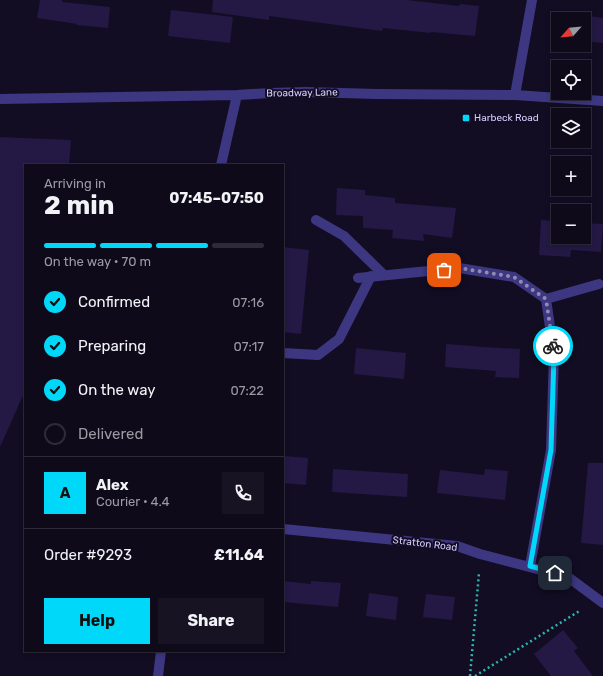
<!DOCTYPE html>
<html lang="en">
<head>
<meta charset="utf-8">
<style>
  body { margin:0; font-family:Rubik,sans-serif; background:#171323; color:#f1f3f6; height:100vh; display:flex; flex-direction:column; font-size:15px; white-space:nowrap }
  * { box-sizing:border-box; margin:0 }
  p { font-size:13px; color:#9b9aa2 }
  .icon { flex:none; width:22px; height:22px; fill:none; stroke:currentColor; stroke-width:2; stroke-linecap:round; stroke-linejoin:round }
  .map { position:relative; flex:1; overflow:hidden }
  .panel { position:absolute; left:24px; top:164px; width:260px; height:488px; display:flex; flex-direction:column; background:#0e0a1a; border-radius:0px; box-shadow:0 2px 6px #0003,0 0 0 1px #2e2b39 }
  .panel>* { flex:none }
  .needle { width:26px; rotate:243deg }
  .fabs { position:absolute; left:551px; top:12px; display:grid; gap:8px }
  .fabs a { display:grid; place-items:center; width:40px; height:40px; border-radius:0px; background:#0e0a1a; box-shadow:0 2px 6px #0003,0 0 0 1px #2e2b39; font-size:20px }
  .pin { position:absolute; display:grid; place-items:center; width:34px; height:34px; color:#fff; margin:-17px; border-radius:8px; box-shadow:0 2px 6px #0006 }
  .courier { position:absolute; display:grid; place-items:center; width:40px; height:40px; margin:-20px; border:3px solid #00d8fa; border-radius:50%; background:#fff; color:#222; box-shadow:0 1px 5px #0007 }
  .headline em { font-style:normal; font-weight:700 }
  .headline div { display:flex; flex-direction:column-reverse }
  .headline { display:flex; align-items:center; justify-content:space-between; height:68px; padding:0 20px }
  h1 { font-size:26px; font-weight:700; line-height:30px }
  .bar { display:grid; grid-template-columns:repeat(4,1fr); gap:6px 4px; align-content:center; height:48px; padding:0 20px }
  .bar i { height:5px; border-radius:3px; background:#2e2b39 }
  .bar .selected { background:#00d8fa }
  .bar p { grid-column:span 4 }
  .line { display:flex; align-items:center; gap:10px; padding:0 20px; border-top:1px solid #2e2b39 }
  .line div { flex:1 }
  .round { display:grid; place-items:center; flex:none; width:42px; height:42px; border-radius:0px; background:#171323 }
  ol { padding:0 20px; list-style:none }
  li { display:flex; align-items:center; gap:12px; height:44px }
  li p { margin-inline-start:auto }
  li .icon { padding:4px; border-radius:50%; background:#00d8fa; color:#111; stroke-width:4 }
  li:last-child { color:#9b9aa2 }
  li i { width:22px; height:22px; border:2px solid #2e2b39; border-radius:50% }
  .cta { display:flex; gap:8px; margin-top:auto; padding:8px 20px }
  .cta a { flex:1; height:46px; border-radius:0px; background:#00d8fa; color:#111; font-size:16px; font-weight:700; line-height:46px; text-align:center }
  .cta a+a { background:#171323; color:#f1f3f6 }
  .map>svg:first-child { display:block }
  .building { fill:#231944 }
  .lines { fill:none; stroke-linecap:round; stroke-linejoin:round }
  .path { stroke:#2cb6b2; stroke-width:2.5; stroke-dasharray:2 3; stroke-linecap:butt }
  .lane { stroke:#3d3782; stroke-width:10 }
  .street { stroke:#3d3782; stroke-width:10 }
  .done { stroke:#918bb2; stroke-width:4; stroke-dasharray:0 7.2 }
  .route { stroke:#00d8fa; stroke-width:5 }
  .poi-dot { fill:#00d8fa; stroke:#120d23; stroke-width:1.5 }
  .labels { text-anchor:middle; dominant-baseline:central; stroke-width:4; stroke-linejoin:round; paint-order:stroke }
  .street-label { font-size:10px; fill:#d6cfff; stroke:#120d23 }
  .poi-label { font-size:10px; fill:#d6cfff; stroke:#120d23; text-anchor:start }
</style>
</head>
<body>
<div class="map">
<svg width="603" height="676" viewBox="0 0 603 676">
  <rect width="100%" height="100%" fill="#120d23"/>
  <path class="building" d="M 40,0 L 62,0 L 62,2 L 110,7 L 108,28 L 76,25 L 77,24 L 37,18 Z
    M 213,0 L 407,0 L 459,6 L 460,4 L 479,6 L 475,36 L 431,32 L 431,33 L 383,28 L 382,31 L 269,16 L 269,20 L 212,12 Z
    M 171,10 L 233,17 L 230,43 L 168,36 Z
    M 562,12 L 603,18 L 603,43 L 584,41 L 584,19 L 561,19 Z
    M 0,137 L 71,140 L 69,165 L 25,165 L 25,391 L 0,447 Z
    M 337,188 L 365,190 L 365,195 L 395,198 L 395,203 L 456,208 L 452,238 L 423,234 L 424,241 L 392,238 L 393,230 L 363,228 L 363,216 L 336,215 Z
    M 541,220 L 558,221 L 558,237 L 584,237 L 584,223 L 603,224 L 601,252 L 571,250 L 570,257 L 539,255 Z
    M 283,247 L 309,250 L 301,334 L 283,332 Z
    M 446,344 L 484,347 L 520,349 L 519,378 L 495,377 L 496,371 L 445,367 Z
    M 356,348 L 406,353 L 404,379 L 354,374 Z
    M 283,456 L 308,458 L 306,485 L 283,483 Z
    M 588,463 L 603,463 L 603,545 L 581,543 Z
    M 333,469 L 408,474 L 407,497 L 332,492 Z
    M 485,469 L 508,471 L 505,500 L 437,493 L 440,470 L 484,475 Z
    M 283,581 L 311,584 L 311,581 L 341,583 L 338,607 L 283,602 Z
    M 369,593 L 398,597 L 396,620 L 366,616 Z
    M 426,594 L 455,597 L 452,620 L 423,617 Z
    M 563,630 L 578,648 L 574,651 L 593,676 L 551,676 L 534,654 Z"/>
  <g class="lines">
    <path class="path" d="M 470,676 L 479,573
      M 475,676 L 581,610"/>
    <path class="lane" d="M 316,220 L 344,236 L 384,275
      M 283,353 L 318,355 L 339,339 L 371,276"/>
    <path class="street" d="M 515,95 L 532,0
      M 0,99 L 237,95 L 271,93 L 306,92 L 377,94 L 515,95 L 603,101
      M 221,165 L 237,95
      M 358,278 L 459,268 L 514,277 L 546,299 L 554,355 L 551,450 L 530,566
      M 546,299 L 599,284
      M 283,529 L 457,546 L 480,554 L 568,577 L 603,603
      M 158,676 L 161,651"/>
  </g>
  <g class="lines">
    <path class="done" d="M 444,270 L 459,268 L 514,277 L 546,299 L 553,346"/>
    <path class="route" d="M 553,346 L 554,355 L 551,450 L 530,566 L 555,573"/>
  </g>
  <rect class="poi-dot" x="462" y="114" width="8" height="8" rx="2"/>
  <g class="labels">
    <g class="street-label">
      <text transform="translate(302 93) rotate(-1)">Broadway Lane</text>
      <text transform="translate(425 544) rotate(7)">Stratton Road</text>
    </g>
    <g class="poi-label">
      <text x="474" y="118">Harbeck Road</text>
    </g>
  </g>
</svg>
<div class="fabs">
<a><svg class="needle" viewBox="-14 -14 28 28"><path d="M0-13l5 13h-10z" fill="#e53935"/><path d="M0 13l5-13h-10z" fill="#9b9aa2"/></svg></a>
<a><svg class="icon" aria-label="locate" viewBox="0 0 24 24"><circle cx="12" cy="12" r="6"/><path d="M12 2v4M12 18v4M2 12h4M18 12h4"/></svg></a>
<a><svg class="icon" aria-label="layers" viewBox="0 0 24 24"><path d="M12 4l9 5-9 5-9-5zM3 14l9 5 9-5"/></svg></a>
<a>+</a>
<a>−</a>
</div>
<div class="pin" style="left:444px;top:270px;background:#ea580c"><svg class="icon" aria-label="bag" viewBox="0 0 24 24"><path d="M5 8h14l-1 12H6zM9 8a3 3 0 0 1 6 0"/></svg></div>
<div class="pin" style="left:555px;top:573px;background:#1f2937"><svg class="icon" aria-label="home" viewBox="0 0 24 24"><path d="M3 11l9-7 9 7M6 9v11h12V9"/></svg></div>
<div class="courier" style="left:553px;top:346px"><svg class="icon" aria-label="bike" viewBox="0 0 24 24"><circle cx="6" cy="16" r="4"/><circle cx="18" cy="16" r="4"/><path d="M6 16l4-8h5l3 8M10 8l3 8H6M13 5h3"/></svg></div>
<section class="panel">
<div class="headline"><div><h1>2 min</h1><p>Arriving in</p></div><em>07:45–07:50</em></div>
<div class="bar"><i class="selected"></i><i class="selected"></i><i class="selected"></i><i></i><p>On the way · 70 m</p></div>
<ol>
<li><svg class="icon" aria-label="check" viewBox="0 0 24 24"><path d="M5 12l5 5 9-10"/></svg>Confirmed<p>07:16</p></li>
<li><svg class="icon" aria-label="check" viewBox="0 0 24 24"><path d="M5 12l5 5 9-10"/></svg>Preparing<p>07:17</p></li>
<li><svg class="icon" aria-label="check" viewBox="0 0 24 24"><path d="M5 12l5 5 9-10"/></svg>On the way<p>07:22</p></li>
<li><i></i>Delivered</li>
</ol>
<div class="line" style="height:72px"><b class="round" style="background:#00d8fa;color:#111">A</b><div><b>Alex</b><p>Courier · 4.4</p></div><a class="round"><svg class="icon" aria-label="phone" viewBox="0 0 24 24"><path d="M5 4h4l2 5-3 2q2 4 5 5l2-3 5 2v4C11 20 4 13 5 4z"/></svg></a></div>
<div class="line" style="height:52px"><div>Order #9293</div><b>£11.64</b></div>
<div class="cta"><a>Help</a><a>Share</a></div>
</section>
</div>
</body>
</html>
